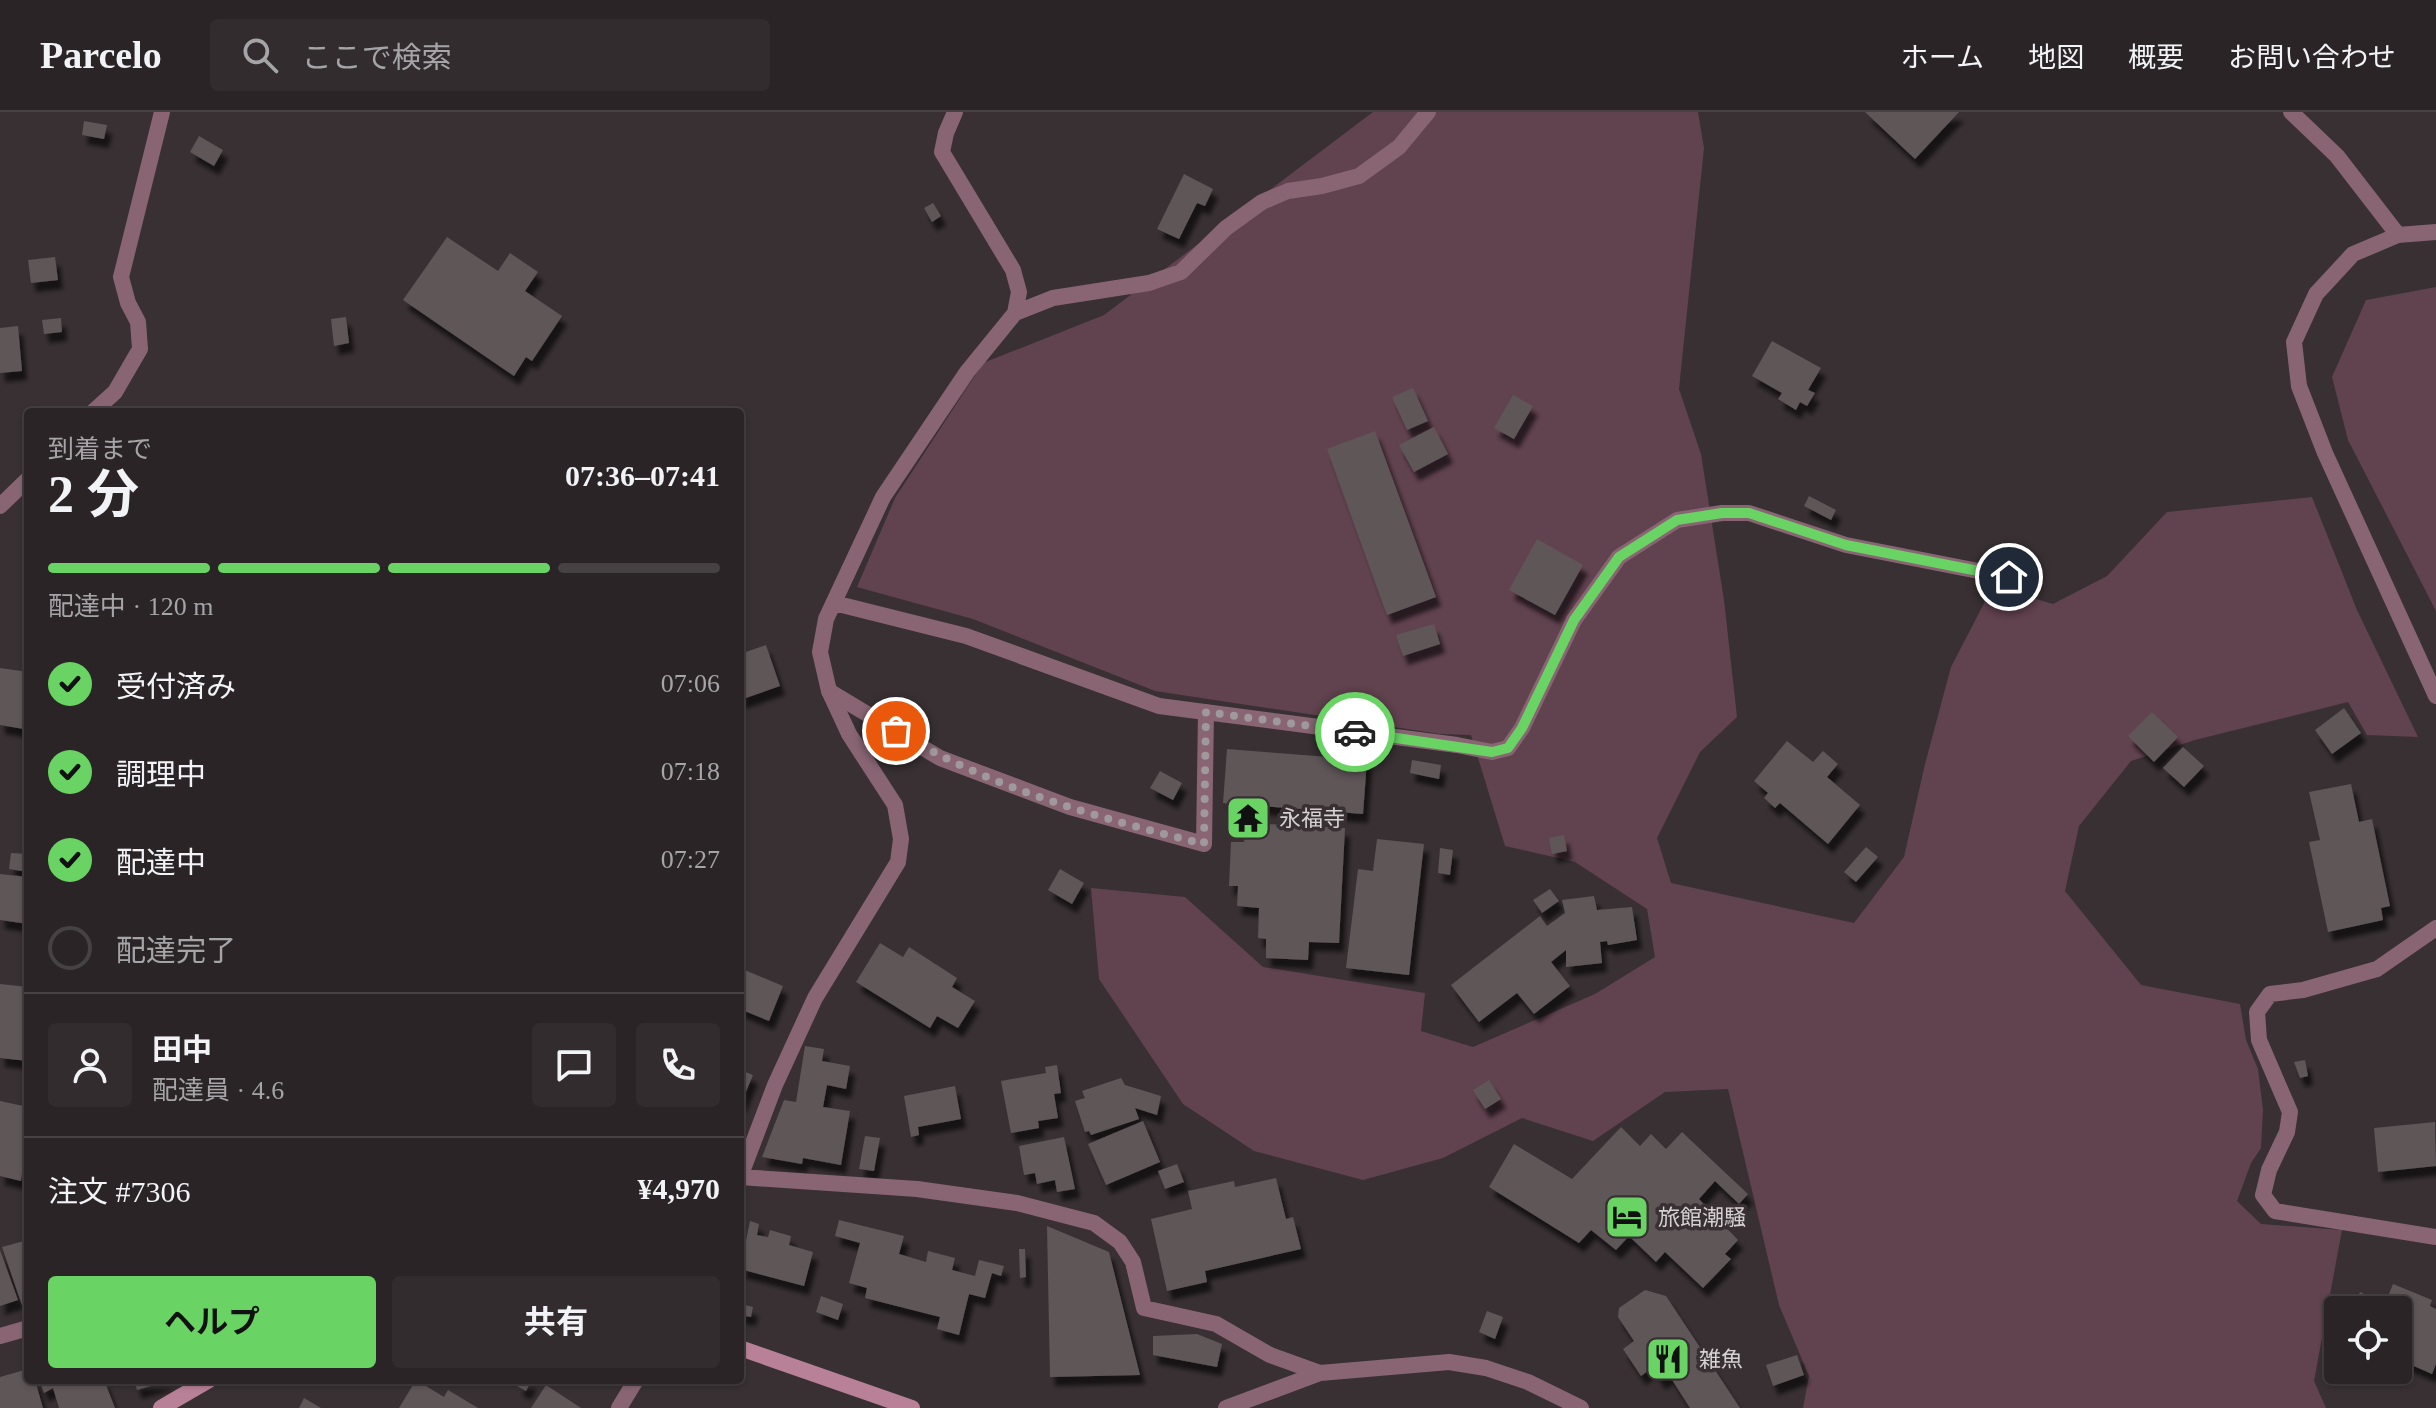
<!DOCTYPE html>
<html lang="ja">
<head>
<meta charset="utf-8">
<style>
  body { margin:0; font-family:"Times New Roman","Noto Sans JP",serif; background:#322c2e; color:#f1f3f6; height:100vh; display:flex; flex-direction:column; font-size:30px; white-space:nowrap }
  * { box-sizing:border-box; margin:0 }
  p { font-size:26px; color:#a5a4a7 }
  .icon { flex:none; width:44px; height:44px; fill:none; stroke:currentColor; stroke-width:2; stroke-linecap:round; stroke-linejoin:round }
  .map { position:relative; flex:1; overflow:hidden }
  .drawer { position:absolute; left:24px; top:296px; width:720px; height:976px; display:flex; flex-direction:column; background:#2a2426; border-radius:8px; box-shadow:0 2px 6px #0004,0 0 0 2px #464143 }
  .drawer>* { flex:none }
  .controls { position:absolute; left:2324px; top:1184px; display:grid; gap:16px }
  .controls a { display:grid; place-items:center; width:88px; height:88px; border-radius:8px; background:#2a2426; box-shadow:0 2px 6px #0004,0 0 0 2px #464143; font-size:40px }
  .pin { position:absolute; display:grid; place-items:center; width:68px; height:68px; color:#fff; margin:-34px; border:4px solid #fff; border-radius:50%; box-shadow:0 2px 8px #0007 }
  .courier { position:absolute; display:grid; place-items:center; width:80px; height:80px; margin:-40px; border:6px solid #69d464; border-radius:50%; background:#fff; color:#222; box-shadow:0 2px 10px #0007 }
  .summary em { font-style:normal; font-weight:700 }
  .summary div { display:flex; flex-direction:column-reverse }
  .summary { display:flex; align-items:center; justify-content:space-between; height:136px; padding:0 24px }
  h1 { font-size:52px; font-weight:700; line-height:60px }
  .bar { display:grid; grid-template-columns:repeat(4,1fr); gap:12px 8px; align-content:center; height:96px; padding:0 24px }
  .bar i { height:10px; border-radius:6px; background:#464143 }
  .bar .selected { background:#69d464 }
  .bar p { grid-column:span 4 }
  .line { display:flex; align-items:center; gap:20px; padding:0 24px; border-top:2px solid #464143 }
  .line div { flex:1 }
  .round { display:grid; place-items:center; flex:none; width:84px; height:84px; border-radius:8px; background:#322c2e }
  ol { padding:0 24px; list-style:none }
  li { display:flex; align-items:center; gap:24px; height:88px }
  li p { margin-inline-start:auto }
  li .icon { padding:8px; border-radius:50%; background:#69d464; color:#111; stroke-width:4 }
  li:last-child { color:#a5a4a7 }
  li i { width:44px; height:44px; border:4px solid #464143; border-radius:50% }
  .button { display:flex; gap:16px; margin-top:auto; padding:16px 24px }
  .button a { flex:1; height:92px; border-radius:8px; background:#69d464; color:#111; font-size:32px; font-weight:700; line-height:92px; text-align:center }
  .button a+a { background:#322c2e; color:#f1f3f6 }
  header { display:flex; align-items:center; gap:48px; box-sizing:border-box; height:112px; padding:0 40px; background:#2a2426; border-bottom:2px solid #464143 }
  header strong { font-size:38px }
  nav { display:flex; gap:44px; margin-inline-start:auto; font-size:28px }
  .search { width:560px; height:72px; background:#322c2e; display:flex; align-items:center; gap:20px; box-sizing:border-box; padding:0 28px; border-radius:8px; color:#a5a4a7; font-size:30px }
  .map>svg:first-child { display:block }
  .green { fill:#61424f }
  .building { fill:#5e5659; filter:url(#shadow) }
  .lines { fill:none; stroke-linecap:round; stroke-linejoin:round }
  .lane { stroke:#896574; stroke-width:16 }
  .street { stroke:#896574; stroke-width:16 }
  .secondary { stroke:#b98198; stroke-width:16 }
  .done { stroke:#9f999b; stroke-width:8; stroke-dasharray:0 14.4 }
  .route { stroke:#69d464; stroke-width:10 }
  .labels { text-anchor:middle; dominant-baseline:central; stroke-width:7; stroke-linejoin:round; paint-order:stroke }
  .poi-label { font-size:22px; fill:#d6d1d3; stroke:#383033; text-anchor:start }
</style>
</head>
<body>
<header>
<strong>Parcelo</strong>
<div class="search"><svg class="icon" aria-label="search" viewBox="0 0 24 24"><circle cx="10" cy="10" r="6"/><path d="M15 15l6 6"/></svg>ここで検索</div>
<nav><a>ホーム</a><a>地図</a><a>概要</a><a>お問い合わせ</a></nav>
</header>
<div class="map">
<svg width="2436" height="1296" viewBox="0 0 2436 1296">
  <defs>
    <filter id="shadow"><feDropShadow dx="5" dy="9" stdDeviation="2" flood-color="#0009"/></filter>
  </defs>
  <rect width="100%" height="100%" fill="#383033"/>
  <path class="green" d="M 1373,0 L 1698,0 L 1704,36 L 1679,277 L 1701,342 L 1724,488 L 1737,605 L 1700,640 L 1657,726 L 1671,771 L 1854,811 L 1904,745 L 1925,652 L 1951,555 L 1993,474 L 2053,492 L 2107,464 L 2167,400 L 2312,385 L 2357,498 L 2418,625 L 2367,623 L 2348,590 L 2195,628 L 2131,649 L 2079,714 L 2065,779 L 2141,873 L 2240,892 L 2246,928 L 2258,957 L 2263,998 L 2261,1036 L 2251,1051 L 2237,1089 L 2261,1112 L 2342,1118 L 2314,1269 L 2326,1296 L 1803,1296 L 1809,1264 L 1779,1193 L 1728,977 L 1665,980 L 1593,1029 L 1522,1006 L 1443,1046 L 1363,1068 L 1254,1039 L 1183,992 L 1099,867 L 1091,776 L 1185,785 L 1263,855 L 1425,881 L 1421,919 L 1473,935 L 1595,882 L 1655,845 L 1647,797 L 1575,750 L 1505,734 L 1471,623 L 1440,622 L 1155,579 L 973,507 L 857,475 L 895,386 L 983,251 L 1104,203 Z
    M 2436,175 L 2436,499 L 2348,328 L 2332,265 L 2366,188 Z"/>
  <path class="building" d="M 1865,0 L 1959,0 L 1915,47 Z
    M 84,9 L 107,13 L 104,27 L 82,23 Z
    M 199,24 L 223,38 L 214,54 L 190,40 Z
    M 1184,62 L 1213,77 L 1205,94 L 1197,91 L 1179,127 L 1157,117 Z
    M 933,91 L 941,104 L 932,110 L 924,96 Z
    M 447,125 L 498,159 L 510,141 L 538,160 L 525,179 L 562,204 L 532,249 L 526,245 L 514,264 L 403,188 Z
    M 55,145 L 58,168 L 31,171 L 28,148 Z
    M 346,205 L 349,231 L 334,234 L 331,207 Z
    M 61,206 L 62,220 L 44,222 L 42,208 Z
    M 18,214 L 22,259 L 0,261 L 0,216 Z
    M 1772,229 L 1821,256 L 1808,278 L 1815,281 L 1807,294 L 1800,290 L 1796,298 L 1778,287 L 1782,281 L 1752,264 Z
    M 1413,276 L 1428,309 L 1407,318 L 1392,285 Z
    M 1513,283 L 1533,294 L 1514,327 L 1494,316 Z
    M 1434,315 L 1448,342 L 1414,360 L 1399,333 Z
    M 1375,319 L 1436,485 L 1387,503 L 1327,337 Z
    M 1809,384 L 1836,398 L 1831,408 L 1804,394 Z
    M 1537,427 L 1583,453 L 1555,503 L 1509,478 Z
    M 1434,512 L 1440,532 L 1403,544 L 1396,523 Z
    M 766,533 L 780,574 L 740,588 L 740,542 Z
    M 0,556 L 28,560 L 28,607 L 25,607 L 24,617 L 0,613 Z
    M 2344,596 L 2361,621 L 2332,642 L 2315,618 Z
    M 2152,600 L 2178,625 L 2154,650 L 2128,624 Z
    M 1787,629 L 1813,650 L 1823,639 L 1838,652 L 1827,665 L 1860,693 L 1828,732 L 1780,691 L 1775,696 L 1764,686 L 1768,681 L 1754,669 Z
    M 2183,635 L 2204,654 L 2184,675 L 2163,656 Z
    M 1227,637 L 1367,648 L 1363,702 L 1223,691 Z
    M 1412,648 L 1441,653 L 1439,667 L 1410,661 Z
    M 1160,659 L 1182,671 L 1173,688 L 1150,676 Z
    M 2351,672 L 2359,710 L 2372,707 L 2390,794 L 2381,796 L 2383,808 L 2328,820 L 2309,730 L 2320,728 L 2309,680 Z
    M 1246,711 L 1345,716 L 1339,831 L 1309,830 L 1308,848 L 1266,846 L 1266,827 L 1258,826 L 1259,796 L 1237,794 L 1238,774 L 1229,774 L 1231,730 L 1244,730 Z
    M 1564,723 L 1567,739 L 1552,742 L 1549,726 Z
    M 1377,727 L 1424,732 L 1409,863 L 1346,856 L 1358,757 L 1373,759 Z
    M 1866,735 L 1878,745 L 1856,770 L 1844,760 Z
    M 1440,736 L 1453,738 L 1450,763 L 1438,761 Z
    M 11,741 L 28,742 L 28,760 L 9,757 Z
    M 1060,757 L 1084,771 L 1072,792 L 1048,778 Z
    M 0,762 L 28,765 L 28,812 L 0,808 Z
    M 1550,777 L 1559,789 L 1542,801 L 1533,788 Z
    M 1594,784 L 1597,798 L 1632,795 L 1637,828 L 1608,833 L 1607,829 L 1600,830 L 1602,851 L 1566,855 L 1566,838 L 1551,850 L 1570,874 L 1534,902 L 1517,881 L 1479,910 L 1451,873 L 1540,804 L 1547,814 L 1565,801 L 1562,788 Z
    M 880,831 L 903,845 L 909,835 L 957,866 L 952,875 L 975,889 L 958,916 L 937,904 L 930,916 L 856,870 Z
    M 740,856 L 783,874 L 769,909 L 740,897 Z
    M 0,872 L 28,875 L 28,949 L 0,946 Z
    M 805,934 L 824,937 L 822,949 L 850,954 L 846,977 L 827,973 L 823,995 L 850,999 L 841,1053 L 803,1046 L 802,1052 L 762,1045 L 784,988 L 796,990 Z
    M 2305,948 L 2308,964 L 2300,966 L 2294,950 Z
    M 1057,953 L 1061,981 L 1054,982 L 1058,1006 L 1038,1009 L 1039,1016 L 1011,1021 L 1001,969 L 1046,961 L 1045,955 Z
    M 740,958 L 753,963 L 740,994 Z
    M 1121,966 L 1125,973 L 1161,984 L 1157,1003 L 1135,996 L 1139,1007 L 1091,1023 L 1089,1019 L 1085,1020 L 1075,989 L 1085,986 L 1082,979 Z
    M 1489,968 L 1501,987 L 1485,997 L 1473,978 Z
    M 955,974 L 961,1007 L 918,1015 L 919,1023 L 911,1025 L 904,984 Z
    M 0,989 L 28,995 L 28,1017 L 21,1069 L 0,1064 Z
    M 1143,1009 L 1160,1050 L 1106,1073 L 1088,1032 Z
    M 2435,1010 L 2436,1054 L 2378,1060 L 2374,1016 Z
    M 1621,1015 L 1640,1034 L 1651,1022 L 1666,1037 L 1682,1020 L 1748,1082 L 1739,1092 L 1715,1069 L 1699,1087 L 1738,1128 L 1725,1142 L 1731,1147 L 1703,1176 L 1665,1140 L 1656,1150 L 1629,1124 L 1616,1138 L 1591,1118 L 1579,1131 L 1489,1075 L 1514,1032 L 1572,1067 Z
    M 865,1024 L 880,1026 L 874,1059 L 859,1057 Z
    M 1064,1025 L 1075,1077 L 1057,1080 L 1055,1068 L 1037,1072 L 1035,1061 L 1024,1063 L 1019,1034 Z
    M 1177,1052 L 1184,1070 L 1165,1077 L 1158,1059 Z
    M 1276,1066 L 1286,1107 L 1293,1105 L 1301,1137 L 1205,1159 L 1207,1170 L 1167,1179 L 1151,1107 L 1192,1097 L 1188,1079 L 1234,1069 L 1235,1075 Z
    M 839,1108 L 904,1124 L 899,1142 L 926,1150 L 928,1139 L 955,1146 L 952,1158 L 975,1164 L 979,1148 L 1004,1154 L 1001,1164 L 992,1161 L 985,1186 L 969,1182 L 959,1223 L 937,1217 L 940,1205 L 865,1186 L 867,1176 L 849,1171 L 860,1131 L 835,1124 Z
    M 750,1109 L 759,1112 L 757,1123 L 768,1125 L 770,1118 L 791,1124 L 789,1133 L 813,1140 L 804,1174 L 740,1157 Z
    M 1047,1114 L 1109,1140 L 1140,1263 L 1050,1265 Z
    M 28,1128 L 28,1198 L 24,1199 L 2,1135 Z
    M 1019,1137 L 1025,1137 L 1026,1165 L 1020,1166 Z
    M 0,1138 L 18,1188 L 0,1194 Z
    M 2393,1172 L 2432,1188 L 2430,1194 L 2436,1197 L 2436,1252 L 2432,1262 L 2398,1247 L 2398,1198 L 2352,1198 L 2360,1180 L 2385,1192 Z
    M 1645,1178 L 1666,1184 L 1740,1296 L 1690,1296 L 1669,1263 L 1661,1269 L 1652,1256 L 1641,1264 L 1623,1237 L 1634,1229 L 1618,1205 L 1619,1196 Z
    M 821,1184 L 843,1192 L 838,1208 L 816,1200 Z
    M 740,1192 L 753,1195 L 751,1205 L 740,1203 Z
    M 1487,1199 L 1503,1205 L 1495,1227 L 1479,1220 Z
    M 1197,1222 L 1222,1232 L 1217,1255 L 1153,1243 L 1153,1224 Z
    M 1797,1243 L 1804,1263 L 1773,1274 L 1766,1253 Z
    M 28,1257 L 28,1268 L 35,1268 L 43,1296 L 0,1296 L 0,1265 Z
    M 39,1268 L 104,1268 L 115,1296 L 59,1296 L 53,1276 L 44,1281 Z
    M 134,1268 L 168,1268 L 168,1269 L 137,1278 Z
    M 416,1268 L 444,1285 L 448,1278 L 478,1296 L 399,1296 Z
    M 521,1268 L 532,1268 L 526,1279 L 517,1274 Z
    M 546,1273 L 581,1296 L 531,1296 Z
    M 304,1286 L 321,1296 L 299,1296 Z"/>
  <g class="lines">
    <path class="lane" d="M 829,579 L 940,646 L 1070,695 L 1204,732 L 1206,600"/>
    <path class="street" d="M 2291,0 L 2337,44 L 2398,123
      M 2436,120 L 2398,123 L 2353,142 L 2316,182 L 2294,230 L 2299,274 L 2325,341 L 2436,584
      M 1015,201 L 1053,186 L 1149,171 L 1181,160 L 1226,116 L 1262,90 L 1288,79 L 1322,74 L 1359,64 L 1399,35 L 1428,0
      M 93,300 L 115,280 L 140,237 L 138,210 L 128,191 L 121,165 L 162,0
      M 0,394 L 28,367
      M 834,491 L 966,524 L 1159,594 L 1457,633 L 1492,640 L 1508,636 L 1522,616 L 1574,508 L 1619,445 L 1677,408 L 1722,401 L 1749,401 L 1846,433 L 2009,465
      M 2436,816 L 2377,857 L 2303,878 L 2270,882 L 2257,900 L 2259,928 L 2290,1000 L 2287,1020 L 2269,1058 L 2263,1083 L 2275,1099 L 2436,1125
      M 740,1065 L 775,973 L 815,886 L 898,750 L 901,727 L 895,693 L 849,622 L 829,579 L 820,540 L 826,507 L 883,385 L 967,260 L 1015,201 L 1019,180 L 1013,158 L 942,40 L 946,21 L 955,0
      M 740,1065 L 917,1077 L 1017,1091 L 1094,1111 L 1120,1130 L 1133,1150 L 1144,1196 L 1216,1212 L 1270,1243 L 1320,1261
      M 0,1224 L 28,1216
      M 619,1296 L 636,1268
      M 1226,1296 L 1320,1261 L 1449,1250 L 1486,1256 L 1528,1270 L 1581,1296"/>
    <path class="secondary" d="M 740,1236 L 912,1296
      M 161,1296 L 209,1268"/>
  </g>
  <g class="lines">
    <path class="done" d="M 896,619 C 990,676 1098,706 1204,732 L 1206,600 L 1355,620"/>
    <path class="route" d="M 1355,620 L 1492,640 L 1508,636 L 1522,616 L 1574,508 L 1619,445 L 1677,408 L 1722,401 L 1749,401 L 1846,433 L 2009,465"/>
  </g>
  <defs>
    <g id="temple-square" transform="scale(2.3)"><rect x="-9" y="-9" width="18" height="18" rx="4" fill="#69d464" stroke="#383033"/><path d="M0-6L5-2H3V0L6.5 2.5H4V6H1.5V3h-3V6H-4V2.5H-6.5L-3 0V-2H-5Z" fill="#111"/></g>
    <g id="hotel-square" transform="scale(2.3)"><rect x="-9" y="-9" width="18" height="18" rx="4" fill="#69d464" stroke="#383033"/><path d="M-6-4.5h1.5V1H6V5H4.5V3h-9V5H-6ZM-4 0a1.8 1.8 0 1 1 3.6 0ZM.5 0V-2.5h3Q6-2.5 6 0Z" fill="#111"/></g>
    <g id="restaurant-square" transform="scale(2.3)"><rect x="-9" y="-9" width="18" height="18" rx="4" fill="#69d464" stroke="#383033"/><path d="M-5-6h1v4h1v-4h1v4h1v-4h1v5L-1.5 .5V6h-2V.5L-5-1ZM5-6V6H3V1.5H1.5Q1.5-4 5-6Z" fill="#111"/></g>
  </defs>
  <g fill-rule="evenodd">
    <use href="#temple-square" x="1248" y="706"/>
    <use href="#hotel-square" x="1627" y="1105"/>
    <use href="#restaurant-square" x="1668" y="1247"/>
  </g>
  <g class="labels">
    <g class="poi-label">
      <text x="1279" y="706">永福寺</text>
      <text x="1658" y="1105">旅館潮騒</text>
      <text x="1699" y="1247">雑魚</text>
    </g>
  </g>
</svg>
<div class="controls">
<a><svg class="icon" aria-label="locate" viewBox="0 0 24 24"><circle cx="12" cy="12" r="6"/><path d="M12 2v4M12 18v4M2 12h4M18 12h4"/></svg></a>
</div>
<div class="pin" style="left:896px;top:619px;background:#ea580c"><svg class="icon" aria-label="bag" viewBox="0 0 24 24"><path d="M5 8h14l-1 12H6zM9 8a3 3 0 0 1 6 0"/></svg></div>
<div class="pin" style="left:2009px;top:465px;background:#1f2937"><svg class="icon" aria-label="home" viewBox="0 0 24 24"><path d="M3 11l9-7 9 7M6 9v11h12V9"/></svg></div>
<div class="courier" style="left:1355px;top:620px"><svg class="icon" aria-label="car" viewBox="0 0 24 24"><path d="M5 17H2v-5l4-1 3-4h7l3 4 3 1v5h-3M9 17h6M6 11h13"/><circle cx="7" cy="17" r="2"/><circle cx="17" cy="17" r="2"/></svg></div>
<section class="drawer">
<div class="summary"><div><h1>2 分</h1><p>到着まで</p></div><em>07:36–07:41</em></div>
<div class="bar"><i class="selected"></i><i class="selected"></i><i class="selected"></i><i></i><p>配達中 · 120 m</p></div>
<ol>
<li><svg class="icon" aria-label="check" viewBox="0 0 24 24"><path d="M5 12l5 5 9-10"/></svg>受付済み<p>07:06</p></li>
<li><svg class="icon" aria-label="check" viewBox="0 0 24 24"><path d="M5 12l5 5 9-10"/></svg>調理中<p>07:18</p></li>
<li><svg class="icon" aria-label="check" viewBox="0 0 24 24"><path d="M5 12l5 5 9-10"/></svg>配達中<p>07:27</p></li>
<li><i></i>配達完了</li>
</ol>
<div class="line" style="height:144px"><a class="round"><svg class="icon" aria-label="person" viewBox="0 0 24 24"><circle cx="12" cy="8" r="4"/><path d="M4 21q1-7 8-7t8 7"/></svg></a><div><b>田中</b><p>配達員 · 4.6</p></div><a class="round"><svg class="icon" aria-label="chat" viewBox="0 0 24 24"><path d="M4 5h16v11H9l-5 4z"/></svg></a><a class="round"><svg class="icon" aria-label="phone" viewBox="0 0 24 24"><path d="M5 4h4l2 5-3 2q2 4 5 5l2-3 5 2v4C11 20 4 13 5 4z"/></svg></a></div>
<div class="line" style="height:104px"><div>注文 #7306</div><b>¥4,970</b></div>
<div class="button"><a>ヘルプ</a><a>共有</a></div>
</section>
</div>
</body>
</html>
